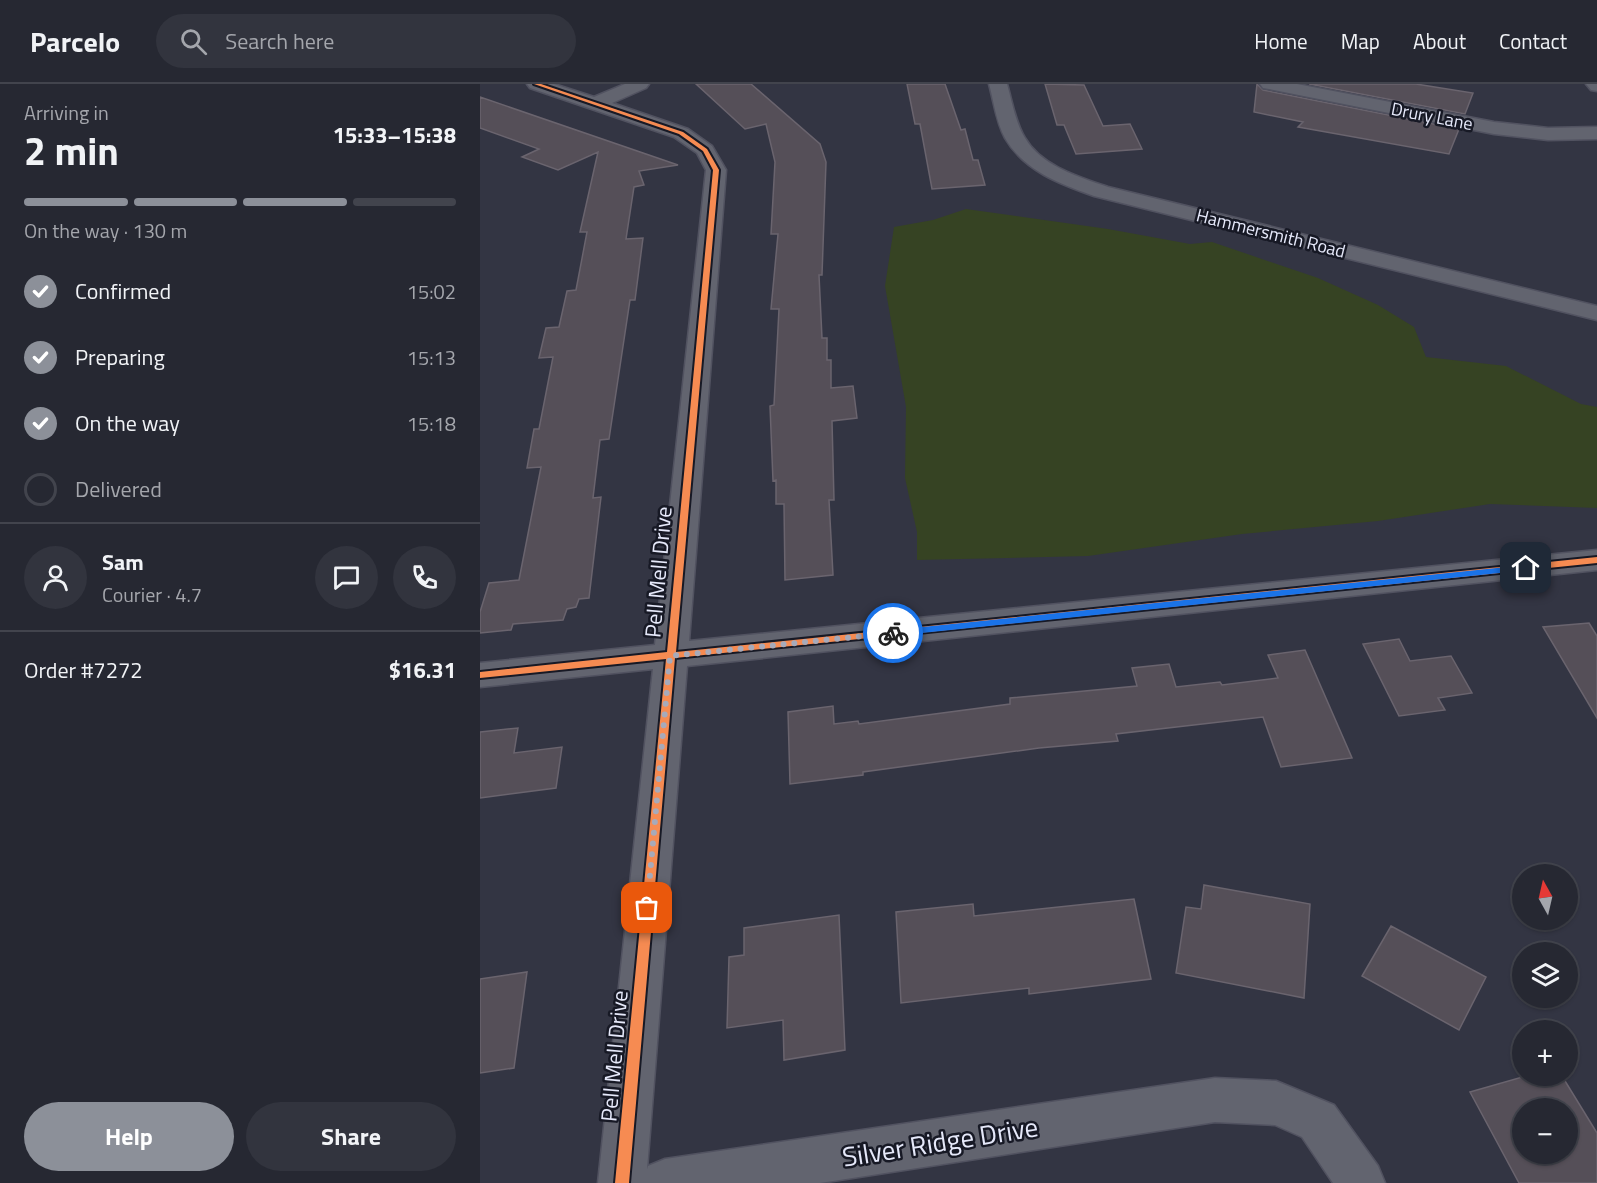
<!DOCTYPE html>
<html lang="en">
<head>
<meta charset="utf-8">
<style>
  body { margin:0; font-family:"Titillium Web",sans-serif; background:#32343e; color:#f1f3f6; height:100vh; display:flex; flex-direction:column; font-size:22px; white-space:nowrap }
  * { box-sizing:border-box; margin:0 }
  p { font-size:20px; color:#a4a6ac }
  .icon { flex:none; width:33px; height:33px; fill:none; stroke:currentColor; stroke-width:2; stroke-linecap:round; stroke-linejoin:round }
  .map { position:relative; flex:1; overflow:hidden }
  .sheet { display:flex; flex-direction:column; background:#262832; width:480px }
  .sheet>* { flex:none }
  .needle { width:39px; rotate:352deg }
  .buttons { position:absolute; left:1032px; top:780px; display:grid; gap:12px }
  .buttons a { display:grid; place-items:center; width:66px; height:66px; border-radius:50%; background:#262832; box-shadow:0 2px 4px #0004,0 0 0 2px #42444d; font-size:30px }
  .pin { position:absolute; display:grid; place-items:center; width:51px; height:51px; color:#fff; margin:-26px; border-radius:12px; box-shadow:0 3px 9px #0006 }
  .courier { position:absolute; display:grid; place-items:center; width:60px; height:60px; margin:-30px; border:4px solid #1a73e8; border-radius:50%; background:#fff; color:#222; box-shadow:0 2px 8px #0007 }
  .headline em { font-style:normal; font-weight:700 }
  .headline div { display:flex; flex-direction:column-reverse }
  .headline { display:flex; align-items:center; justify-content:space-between; height:102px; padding:0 24px }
  h1 { font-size:39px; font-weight:700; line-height:45px }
  .bar { display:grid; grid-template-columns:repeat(4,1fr); gap:9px 6px; align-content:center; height:72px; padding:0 24px }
  .bar i { height:8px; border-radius:4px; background:#42444d }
  .bar .selected { background:#8c9099 }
  .bar p { grid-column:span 4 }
  .line { display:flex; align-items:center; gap:15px; padding:0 24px; border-top:2px solid #42444d }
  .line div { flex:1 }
  .round { display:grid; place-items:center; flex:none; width:63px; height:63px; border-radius:32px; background:#32343e }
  ol { padding:0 24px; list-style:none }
  li { display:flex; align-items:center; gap:18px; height:66px }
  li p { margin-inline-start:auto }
  li .icon { padding:6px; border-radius:50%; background:#8c9099; color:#fff; stroke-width:4 }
  li:last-child { color:#a4a6ac }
  li i { width:33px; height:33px; border:3px solid #42444d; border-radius:50% }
  .cta { display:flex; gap:12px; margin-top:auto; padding:12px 24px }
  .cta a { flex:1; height:69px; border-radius:36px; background:#8c9099; color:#fff; font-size:24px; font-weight:700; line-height:69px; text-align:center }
  .cta a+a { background:#32343e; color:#f1f3f6 }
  header { display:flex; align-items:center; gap:36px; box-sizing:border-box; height:84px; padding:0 30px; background:#262832; border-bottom:2px solid #42444d }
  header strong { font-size:28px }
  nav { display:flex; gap:33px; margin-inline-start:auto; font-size:21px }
  .search { width:420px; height:54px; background:#32343e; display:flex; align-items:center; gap:15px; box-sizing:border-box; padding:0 21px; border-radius:33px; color:#a4a6ac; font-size:22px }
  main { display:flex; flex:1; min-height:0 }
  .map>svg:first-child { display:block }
  .green { fill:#364323 }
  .building { fill:#554f58; stroke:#6a646e; stroke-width:1.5; fill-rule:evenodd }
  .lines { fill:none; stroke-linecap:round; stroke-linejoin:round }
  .street-casing { stroke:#515260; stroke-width:3 }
  .street { fill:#62646f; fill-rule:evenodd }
  .cycleway-casing { stroke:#171925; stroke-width:4 }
  .cycleway { fill:#f68b52; fill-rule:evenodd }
  .route { fill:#1a73e8 }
  .done { stroke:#a7aaba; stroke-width:6; stroke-dasharray:0 10.8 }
  .labels { text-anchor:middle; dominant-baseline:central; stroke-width:5; stroke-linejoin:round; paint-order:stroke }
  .far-street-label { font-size:18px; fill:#e6e9fa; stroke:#171925 }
  .street-label { font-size:22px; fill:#e6e9fa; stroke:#171925 }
  .near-street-label { font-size:27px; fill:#e6e9fa; stroke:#171925 }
</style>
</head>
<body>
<header>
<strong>Parcelo</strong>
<div class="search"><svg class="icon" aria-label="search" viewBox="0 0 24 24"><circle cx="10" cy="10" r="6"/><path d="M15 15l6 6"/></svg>Search here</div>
<nav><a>Home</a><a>Map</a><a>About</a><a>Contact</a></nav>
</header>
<main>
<section class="sheet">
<div class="headline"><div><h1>2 min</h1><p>Arriving in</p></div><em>15:33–15:38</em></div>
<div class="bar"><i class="selected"></i><i class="selected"></i><i class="selected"></i><i></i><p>On the way · 130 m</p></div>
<ol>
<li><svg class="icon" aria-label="check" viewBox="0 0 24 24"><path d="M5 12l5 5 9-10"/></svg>Confirmed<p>15:02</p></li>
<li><svg class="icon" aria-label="check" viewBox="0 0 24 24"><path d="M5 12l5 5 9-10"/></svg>Preparing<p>15:13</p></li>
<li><svg class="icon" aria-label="check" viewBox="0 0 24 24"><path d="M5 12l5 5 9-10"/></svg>On the way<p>15:18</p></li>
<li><i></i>Delivered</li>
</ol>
<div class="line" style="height:108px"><a class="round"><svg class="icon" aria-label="person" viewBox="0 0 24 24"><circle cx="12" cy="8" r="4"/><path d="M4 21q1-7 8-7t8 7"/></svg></a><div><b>Sam</b><p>Courier · 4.7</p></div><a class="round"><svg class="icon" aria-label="chat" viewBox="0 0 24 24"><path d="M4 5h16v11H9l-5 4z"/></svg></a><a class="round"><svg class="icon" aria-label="phone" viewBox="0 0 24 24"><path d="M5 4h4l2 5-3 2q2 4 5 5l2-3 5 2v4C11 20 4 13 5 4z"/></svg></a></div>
<div class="line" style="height:78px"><div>Order #7272</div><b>$16.31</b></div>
<div class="cta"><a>Help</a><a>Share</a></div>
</section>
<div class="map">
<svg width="1117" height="1099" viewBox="0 0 1117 1099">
  <rect width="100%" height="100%" fill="#333543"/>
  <path class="green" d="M 486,125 L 628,145 L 710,160 L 732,158 L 838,194 L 898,221 L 934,243 L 946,273 L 1026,282 L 1101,320 L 1117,323 L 1117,424 L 1010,420 L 898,437 L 762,450 L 608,472 L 437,476 L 437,448 L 425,394 L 426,323 L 405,202 L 414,143 L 453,136 Z"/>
  <path class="building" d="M 216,0 L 271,0 L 340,60 L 346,78 L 342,191 L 339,191 L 342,254 L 347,254 L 347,276 L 351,276 L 351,304 L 373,302 L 377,334 L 352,337 L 354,416 L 349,416 L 353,491 L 305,496 L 304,420 L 296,420 L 296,396 L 293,397 L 290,322 L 294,321 L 299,225 L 291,225 L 298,150 L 291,150 L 295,78 L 286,40 L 265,45 Z
    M 427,0 L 465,0 L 481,46 L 485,45 L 493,76 L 498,76 L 505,101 L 452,105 L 440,40 L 435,40 Z
    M 565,0 L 604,1 L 623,42 L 650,40 L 662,65 L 596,70 L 584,41 L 577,41 Z
    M 777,0 L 783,6 L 979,45 L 969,70 L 818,43 L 823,38 L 774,28 Z
    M 829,0 L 936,0 L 993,9 L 985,30 Z
    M 0,13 L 198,81 L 159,87 L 164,101 L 154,103 L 146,155 L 163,154 L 155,216 L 150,216 L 129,355 L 120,356 L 113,414 L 121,413 L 109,514 L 99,515 L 96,523 L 87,525 L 83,536 L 33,540 L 31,546 L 0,549 L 0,528 L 9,499 L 39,496 L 61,383 L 47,384 L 54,345 L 59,345 L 73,273 L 59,274 L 66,244 L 79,243 L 87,207 L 96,206 L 107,148 L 100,148 L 118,68 L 78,86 L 42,73 L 59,65 L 0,44 Z
    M 1109,539 L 1117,552 L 1117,634 L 1063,543 Z
    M 919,555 L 930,577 L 971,572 L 992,609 L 958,614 L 965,626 L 919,632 L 883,560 Z
    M 825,566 L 872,674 L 801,683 L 783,633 L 636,650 L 638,657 L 559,664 L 383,688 L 383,691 L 310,700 L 308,628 L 353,622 L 354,640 L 378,637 L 379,640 L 530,620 L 530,614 L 657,602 L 652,584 L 689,580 L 696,603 L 740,598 L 742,601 L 798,594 L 788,571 Z
    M 38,644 L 34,669 L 82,663 L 76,704 L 0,714 L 0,648 Z
    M 724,801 L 830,820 L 824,914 L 696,889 L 706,823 L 721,825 Z
    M 654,815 L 671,895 L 549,910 L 549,904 L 421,919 L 416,828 L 493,820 L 494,832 Z
    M 359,831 L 365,966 L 304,976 L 303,936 L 247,944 L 249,873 L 264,871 L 264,844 Z
    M 911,842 L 1006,893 L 979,946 L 882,892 Z
    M 47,888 L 34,984 L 0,989 L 0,895 Z
    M 1046,992 L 1082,992 L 1117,1049 L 1117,1099 L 1039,1099 L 990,1008 ZM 1042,1024 L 1088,1024 L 1088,1070 L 1042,1070 Z"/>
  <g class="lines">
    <g class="street-casing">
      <path id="street" d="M 47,0 L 74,0 L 114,13 L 145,0 L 169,0 L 166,4 L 132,19 L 208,45 L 232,62 L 246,86 L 209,557 L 1117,466 L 1117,486 L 207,582 L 167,1085 L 168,1082 L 185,1075 L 735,994 L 796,997 L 854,1021 L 898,1082 L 905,1099 L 853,1099 L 822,1053 L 795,1041 L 735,1038 L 340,1099 L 118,1099 L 173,585 L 0,603 L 0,579 L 175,561 L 226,86 L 217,69 L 194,53 L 50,4 Z
        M 509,0 L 527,0 C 532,17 535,38 545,54 C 561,82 599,93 628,103 L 1117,222 L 1117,236 L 614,112 C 580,100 544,87 525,54 C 516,38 514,18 509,0 Z
        M 780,0 L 817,0 L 1014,38 L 1068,44 L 1117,43 L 1117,55 L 1068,56 L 1014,50 L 789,5 L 783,4 Z
        M 1106,0 L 1117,0 L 1117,7 L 1111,6 Z"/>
    </g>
    <use href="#street" class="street"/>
    <g class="cycleway-casing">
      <path id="cycleway" d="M 54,0 L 61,0 L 203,48 L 227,65 L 239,86 L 196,568 L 1117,473 L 1117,479 L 195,574 L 149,1099 L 135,1099 L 186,575 L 0,594 L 0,588 L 187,568 L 233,86 L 223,67 L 199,50 Z"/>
    </g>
    <use href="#cycleway" class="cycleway"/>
  </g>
  <path class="route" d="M 1046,481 L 1049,482 L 1049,486 L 413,552 L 408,549 L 413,546 Z"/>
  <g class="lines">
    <path class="done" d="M 167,824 L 190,572 L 413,549"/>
  </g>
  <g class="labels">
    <g class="far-street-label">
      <text transform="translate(952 32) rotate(11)">Drury Lane</text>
      <text transform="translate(791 149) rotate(14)">Hammersmith Road</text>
    </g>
    <g class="street-label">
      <text transform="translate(178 488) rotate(-85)">Pell Mell Drive</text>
      <text transform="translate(134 972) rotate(-85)">Pell Mell Drive</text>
    </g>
    <g class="near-street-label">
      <text transform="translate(460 1057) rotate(-9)">Silver Ridge Drive</text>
    </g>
  </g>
</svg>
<div class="buttons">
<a><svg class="needle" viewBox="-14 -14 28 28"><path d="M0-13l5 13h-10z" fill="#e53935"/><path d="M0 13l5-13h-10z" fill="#a4a6ac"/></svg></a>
<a><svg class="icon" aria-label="layers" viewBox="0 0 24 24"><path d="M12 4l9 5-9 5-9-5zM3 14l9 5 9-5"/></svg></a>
<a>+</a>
<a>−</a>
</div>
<div class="pin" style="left:167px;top:824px;background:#ea580c"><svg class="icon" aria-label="bag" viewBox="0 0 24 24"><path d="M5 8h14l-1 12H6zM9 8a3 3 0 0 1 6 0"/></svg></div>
<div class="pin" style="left:1046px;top:484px;background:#1f2937"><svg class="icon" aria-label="home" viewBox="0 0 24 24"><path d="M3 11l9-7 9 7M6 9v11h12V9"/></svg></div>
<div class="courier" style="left:413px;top:549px"><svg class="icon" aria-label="bike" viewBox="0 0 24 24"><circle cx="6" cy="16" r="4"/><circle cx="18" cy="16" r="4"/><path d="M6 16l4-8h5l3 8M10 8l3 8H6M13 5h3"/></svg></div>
</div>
</main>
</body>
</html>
